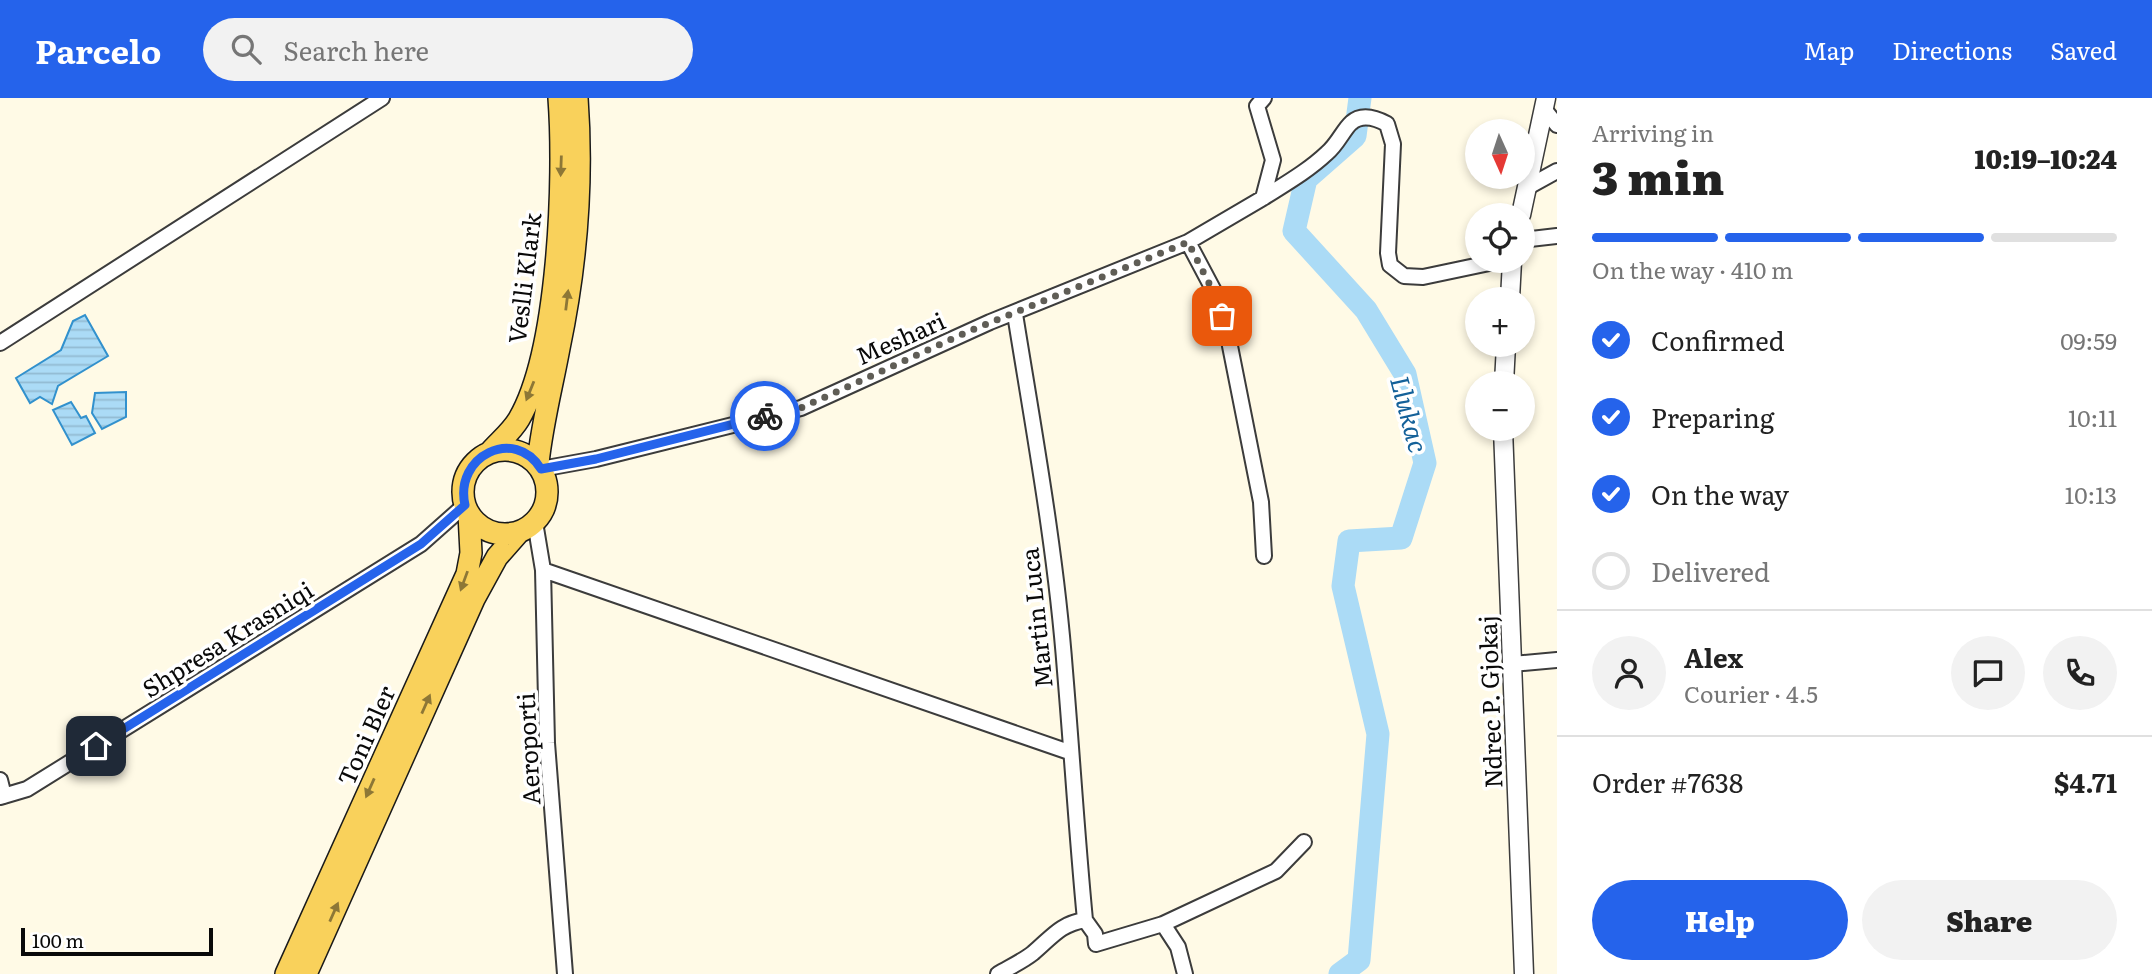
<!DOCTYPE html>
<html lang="en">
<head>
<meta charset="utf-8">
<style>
  body { margin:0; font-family:Literata,serif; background:#f2f2f2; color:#222; height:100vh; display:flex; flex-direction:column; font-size:26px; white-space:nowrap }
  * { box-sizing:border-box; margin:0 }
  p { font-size:23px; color:#767676 }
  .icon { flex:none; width:38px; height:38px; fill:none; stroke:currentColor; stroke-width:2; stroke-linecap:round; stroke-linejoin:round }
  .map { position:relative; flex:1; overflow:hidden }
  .panel { display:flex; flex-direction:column; background:#fff; width:595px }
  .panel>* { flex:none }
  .needle { width:46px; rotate:177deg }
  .tools { position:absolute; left:1465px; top:21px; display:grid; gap:14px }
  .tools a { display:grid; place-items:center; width:70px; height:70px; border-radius:50%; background:#fff; box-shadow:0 4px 10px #0003; font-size:35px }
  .scale { position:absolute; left:21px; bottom:18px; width:192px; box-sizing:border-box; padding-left:7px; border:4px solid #090909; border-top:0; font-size:19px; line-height:24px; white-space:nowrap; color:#090909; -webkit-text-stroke:5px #fff; paint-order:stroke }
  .pin { position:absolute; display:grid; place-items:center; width:60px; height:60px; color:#fff; margin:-30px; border-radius:14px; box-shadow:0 4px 10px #0006 }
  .courier { position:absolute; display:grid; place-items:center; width:70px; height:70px; margin:-35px; border:5px solid #2563eb; border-radius:50%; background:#fff; color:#222; box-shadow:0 2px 9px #0007 }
  .head em { font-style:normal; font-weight:800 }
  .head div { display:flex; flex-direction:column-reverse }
  .head { display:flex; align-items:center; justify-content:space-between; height:119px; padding:0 35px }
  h1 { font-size:46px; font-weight:800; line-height:52px }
  .bar { display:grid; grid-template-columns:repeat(4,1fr); gap:10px 7px; align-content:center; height:84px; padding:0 35px }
  .bar i { height:9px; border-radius:5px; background:#e0e0e0 }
  .bar .on { background:#2563eb }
  .bar p { grid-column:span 4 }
  .line { display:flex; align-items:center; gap:18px; padding:0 35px; border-top:2px solid #e0e0e0 }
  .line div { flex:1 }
  .round { display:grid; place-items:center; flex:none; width:74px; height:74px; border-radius:37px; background:#f2f2f2 }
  ol { padding:0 35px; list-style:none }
  li { display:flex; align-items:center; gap:21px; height:77px }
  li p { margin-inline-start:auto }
  li .icon { padding:7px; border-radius:50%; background:#2563eb; color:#fff; stroke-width:4 }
  li:last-child { color:#767676 }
  li i { width:38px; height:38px; border:4px solid #e0e0e0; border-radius:50% }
  .button { display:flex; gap:14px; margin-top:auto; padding:14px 35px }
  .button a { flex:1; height:80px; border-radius:42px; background:#2563eb; color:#fff; font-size:28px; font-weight:800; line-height:80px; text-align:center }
  .button a+a { background:#f2f2f2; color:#222 }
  header { display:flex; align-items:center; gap:42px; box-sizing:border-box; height:98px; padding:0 35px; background:#2563eb; color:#fff }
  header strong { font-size:33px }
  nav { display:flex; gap:38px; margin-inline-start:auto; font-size:24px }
  .search { width:490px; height:63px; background:#f2f2f2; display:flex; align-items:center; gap:18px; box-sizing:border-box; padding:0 24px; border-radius:38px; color:#767676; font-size:26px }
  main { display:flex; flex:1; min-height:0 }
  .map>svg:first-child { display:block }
  .water { fill:url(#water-rules); stroke:#3291cd; stroke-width:2 }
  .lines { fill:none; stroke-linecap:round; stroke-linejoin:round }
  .river { stroke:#abdbf6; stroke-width:23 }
  .minor-casing { stroke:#3c3c3c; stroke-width:18 }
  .tertiary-casing { stroke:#3c3c3c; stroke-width:21 }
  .primary-casing { stroke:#1a1a1a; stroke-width:24 }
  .minor { stroke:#fff; stroke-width:14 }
  .tertiary { stroke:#fff; stroke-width:18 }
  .primary { stroke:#f9d15b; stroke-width:21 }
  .oneway { fill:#8d7736 }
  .done { stroke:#5f5d56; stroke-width:7; stroke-dasharray:0 12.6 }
  .route { stroke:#2563eb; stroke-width:9 }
  .labels { text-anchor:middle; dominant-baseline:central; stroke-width:7; stroke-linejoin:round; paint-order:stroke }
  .street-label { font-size:24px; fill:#090909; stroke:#fff }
  .water-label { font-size:26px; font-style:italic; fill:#146199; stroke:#fff }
</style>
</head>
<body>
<header>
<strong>Parcelo</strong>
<div class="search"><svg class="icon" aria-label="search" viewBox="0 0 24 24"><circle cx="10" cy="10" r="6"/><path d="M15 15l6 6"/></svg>Search here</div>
<nav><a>Map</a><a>Directions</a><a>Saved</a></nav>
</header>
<main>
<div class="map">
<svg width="1557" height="876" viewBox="0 0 1557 876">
  <defs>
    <pattern id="water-rules" width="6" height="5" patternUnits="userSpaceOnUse" patternTransform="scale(1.75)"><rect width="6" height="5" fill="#abdbf6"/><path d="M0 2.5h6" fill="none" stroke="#92bbd2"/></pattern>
  </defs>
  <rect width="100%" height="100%" fill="#fffae6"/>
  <path class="water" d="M 85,217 L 108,258 L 58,288 L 52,306 L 40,299 L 30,305 L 16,280 L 61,252 L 73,223 Z
    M 126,294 L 126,319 L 102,331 L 92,315 L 95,295 Z
    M 71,304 L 81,320 L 86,318 L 95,335 L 72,347 L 53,312 Z"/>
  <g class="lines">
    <path class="river" d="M 1340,876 L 1359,862 L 1378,636 L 1343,488 L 1349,443 L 1401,440 L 1425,365 L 1405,276 L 1366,212 L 1294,133 L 1306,81 L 1355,38 L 1360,0"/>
    <g class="minor-casing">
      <path id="minor" d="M 1544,11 L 1557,27
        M 1526,90 L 1557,73
        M 1263,100 C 1285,86 1308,73 1327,55 C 1337,47 1344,31 1351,25 C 1362,15 1376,20 1387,26 L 1393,46 L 1388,155 L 1390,167 L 1404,178 L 1423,179 L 1499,163
        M 1522,142 L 1557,138
        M 1188,144 L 1214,193 L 1229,243 L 1261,404 L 1264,458
        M 1015,216 C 1034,334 1056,453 1065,573 C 1072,656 1077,739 1085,822
        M 0,245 L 382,0
        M 541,371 L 596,361 L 801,310 L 990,224 L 1188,144 L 1263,100 L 1273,62 L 1257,8 L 1264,0
        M 535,424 L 543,472 L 547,645 L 565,876
        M 543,472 L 1069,654
        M 1512,566 L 1557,562
        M 0,682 L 4,698
        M 0,699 L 27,691 L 421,446 L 465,407
        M 1085,822 L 1095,836 L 1096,846 L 1163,826 L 1178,849 L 1185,876
        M 1163,826 L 1276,773 L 1304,744
        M 998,876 C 1010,869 1023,863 1033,855 C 1052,839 1060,826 1085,822"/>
    </g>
    <g class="tertiary-casing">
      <path id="tertiary" d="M 1521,117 L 1546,0
        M 1510,201 L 1512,163
        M 1504,285 L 1506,247
        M 1503,331 L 1524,876"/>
    </g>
    <g class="primary-casing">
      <path id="primary" d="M463 394a42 42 0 1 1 84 0a42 42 0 1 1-84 0Z
        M 491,353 C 500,343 512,333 519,321 C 559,252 565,80 559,0
        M 538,365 C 542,326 552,288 559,250 C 576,169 583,82 577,0
        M 286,876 L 467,476 L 471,455 L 469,416
        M 306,876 L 474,501 L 497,459 L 519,434"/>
    </g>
    <use href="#minor" class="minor"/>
    <use href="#tertiary" class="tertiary"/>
    <use href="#primary" class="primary"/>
  </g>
  <defs><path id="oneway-solid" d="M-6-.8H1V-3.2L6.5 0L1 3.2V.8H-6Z" transform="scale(1.75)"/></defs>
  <g class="oneway">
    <use href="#oneway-solid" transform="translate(561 68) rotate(92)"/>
    <use href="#oneway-solid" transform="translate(567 202) rotate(-83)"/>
    <use href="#oneway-solid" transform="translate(530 293) rotate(112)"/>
    <use href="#oneway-solid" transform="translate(464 483) rotate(110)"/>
    <use href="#oneway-solid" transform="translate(426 606) rotate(-66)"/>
    <use href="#oneway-solid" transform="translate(370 690) rotate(114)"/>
    <use href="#oneway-solid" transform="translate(334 814) rotate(-66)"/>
  </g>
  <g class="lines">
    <path class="done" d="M 765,318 L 801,310 L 967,234 L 1188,144 L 1213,193 L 1222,218"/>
    <path class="route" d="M 96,648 L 421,446 L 465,407 C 454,358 515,328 541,371 L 596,361 L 765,318"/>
  </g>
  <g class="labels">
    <g class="street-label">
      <text transform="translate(523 180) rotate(-83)">Veslli Klark</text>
      <text transform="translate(900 239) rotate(-24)">Meshari</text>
      <text transform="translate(1035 520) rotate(-96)">Martin Luca</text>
      <text transform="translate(227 540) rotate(-32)">Shpresa Krasniqi</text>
      <text transform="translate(1489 604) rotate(-92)">Ndrec P. Gjokaj</text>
      <text transform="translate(365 637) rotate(-66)">Toni Bler</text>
      <text transform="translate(527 651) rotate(-93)">Aeroporti</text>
    </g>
    <g class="water-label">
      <text transform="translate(1411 316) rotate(75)">Llukac</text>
    </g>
  </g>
</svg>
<div class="tools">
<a><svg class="needle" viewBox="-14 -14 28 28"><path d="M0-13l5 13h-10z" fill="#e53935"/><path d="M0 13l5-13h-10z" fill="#767676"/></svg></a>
<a><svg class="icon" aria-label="locate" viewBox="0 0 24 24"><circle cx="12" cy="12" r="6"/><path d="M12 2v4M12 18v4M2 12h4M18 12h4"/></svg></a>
<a>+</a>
<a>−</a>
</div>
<div class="scale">100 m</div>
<div class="pin" style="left:1222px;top:218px;background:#ea580c"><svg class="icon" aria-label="bag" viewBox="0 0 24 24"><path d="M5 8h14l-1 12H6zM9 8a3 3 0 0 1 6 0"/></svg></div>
<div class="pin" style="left:96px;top:648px;background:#1f2937"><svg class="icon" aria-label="home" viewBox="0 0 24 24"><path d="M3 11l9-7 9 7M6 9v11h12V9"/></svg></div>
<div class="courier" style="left:765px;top:318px"><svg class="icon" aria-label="bike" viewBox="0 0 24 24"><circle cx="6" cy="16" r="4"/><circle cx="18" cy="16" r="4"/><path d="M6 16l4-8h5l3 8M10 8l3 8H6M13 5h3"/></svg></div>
</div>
<section class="panel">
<div class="head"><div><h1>3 min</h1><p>Arriving in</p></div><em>10:19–10:24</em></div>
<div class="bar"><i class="on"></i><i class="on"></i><i class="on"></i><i></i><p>On the way · 410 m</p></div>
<ol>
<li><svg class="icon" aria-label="check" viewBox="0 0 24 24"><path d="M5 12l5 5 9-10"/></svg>Confirmed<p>09:59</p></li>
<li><svg class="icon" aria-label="check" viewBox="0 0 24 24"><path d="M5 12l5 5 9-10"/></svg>Preparing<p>10:11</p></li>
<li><svg class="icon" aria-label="check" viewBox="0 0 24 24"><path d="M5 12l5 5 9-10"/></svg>On the way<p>10:13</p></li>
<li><i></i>Delivered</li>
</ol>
<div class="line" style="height:126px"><a class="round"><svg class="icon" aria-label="person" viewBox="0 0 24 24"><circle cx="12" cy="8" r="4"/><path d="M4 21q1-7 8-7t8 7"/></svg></a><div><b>Alex</b><p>Courier · 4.5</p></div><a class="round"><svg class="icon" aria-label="chat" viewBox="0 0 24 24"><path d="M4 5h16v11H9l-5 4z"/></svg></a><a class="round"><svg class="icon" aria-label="phone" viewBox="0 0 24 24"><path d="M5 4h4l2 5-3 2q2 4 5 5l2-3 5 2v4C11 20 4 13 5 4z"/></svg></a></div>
<div class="line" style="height:91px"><div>Order #7638</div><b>$4.71</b></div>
<div class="button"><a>Help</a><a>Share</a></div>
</section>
</main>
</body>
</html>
